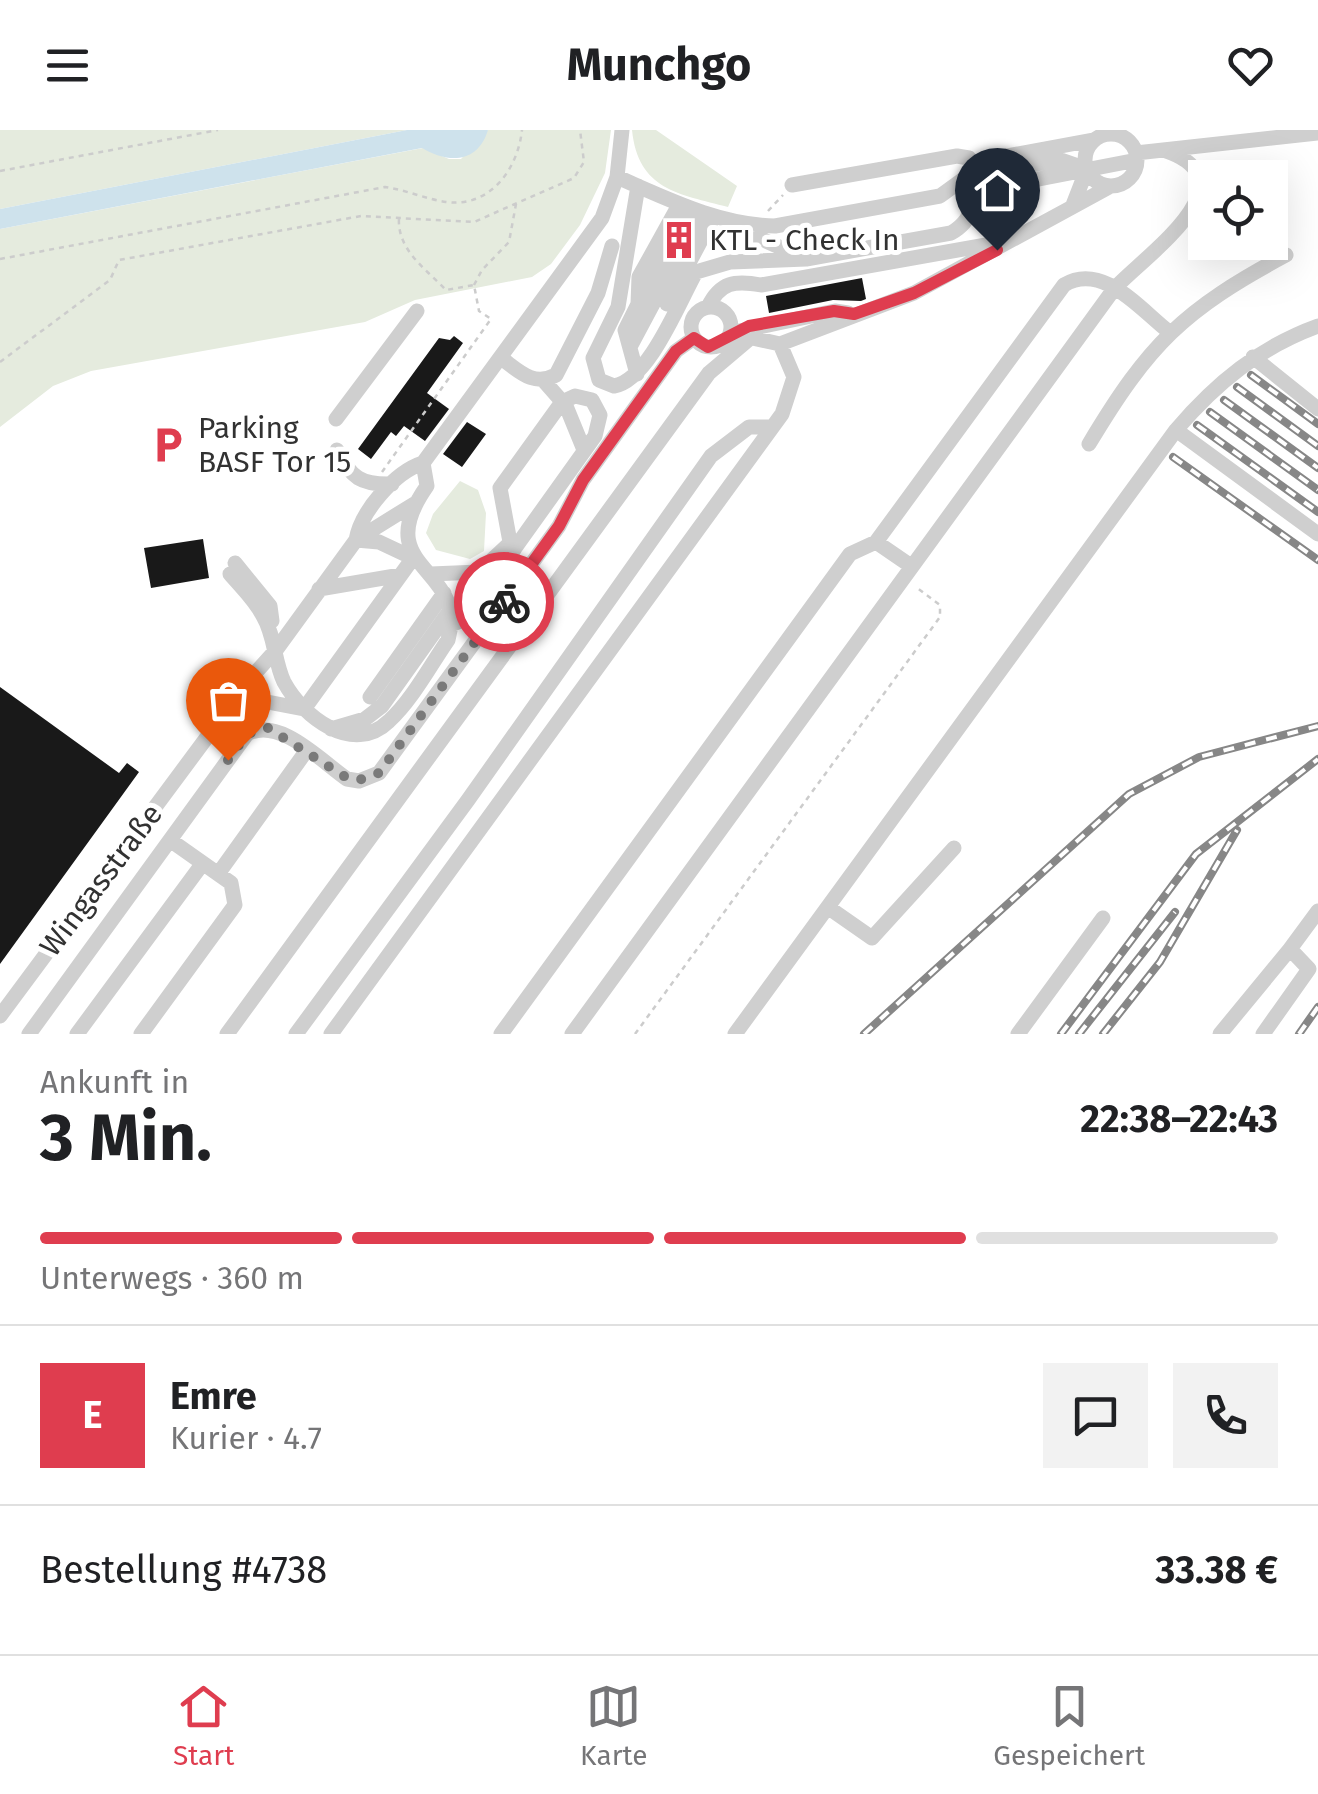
<!DOCTYPE html>
<html lang="de">
<head>
<meta charset="utf-8">
<style>
  body { margin:0; font-family:"Fira Sans",sans-serif; background:#f2f2f2; color:#202124; height:100vh; display:flex; flex-direction:column; font-size:38px; white-space:nowrap }
  * { box-sizing:border-box; margin:0 }
  p { font-size:32px; color:#757577 }
  .icon { flex:none; width:55px; height:55px; fill:none; stroke:currentColor; stroke-width:2; stroke-linecap:round; stroke-linejoin:round }
  .map { position:relative; height:904px; overflow:hidden }
  .sheet { display:flex; flex-direction:column; background:#fff; flex:1 }
  .sheet>* { flex:none }
  .tools { position:absolute; left:1188px; top:30px; display:grid; gap:20px }
  .tools a { display:grid; place-items:center; width:100px; height:100px; border-radius:0px; background:#fff; box-shadow:0 10px 40px #0002; font-size:50px }
  .pin { position:absolute; display:grid; place-items:center; width:85px; height:85px; color:#fff; margin:-102px -42px; border-radius:50% 50% 50% 0; rotate:-45deg; box-shadow:0 0 10px #0007 }
  .pin .icon { rotate:45deg }
  .courier { position:absolute; display:grid; place-items:center; width:100px; height:100px; margin:-50px; border:8px solid #df3d4f; border-radius:50%; background:#fff; color:#222; box-shadow:0 2px 12px #0007 }
  .headline em { font-style:normal; font-weight:700 }
  .headline div { display:flex; flex-direction:column-reverse }
  .headline { display:flex; align-items:center; justify-content:space-between; height:170px; padding:0 40px }
  h1 { font-size:65px; font-weight:700; line-height:75px }
  .bar { display:grid; grid-template-columns:repeat(4,1fr); gap:15px 10px; align-content:center; height:120px; padding:0 40px }
  .bar i { height:12px; border-radius:8px; background:#e0e0e0 }
  .bar .on { background:#df3d4f }
  .bar p { grid-column:span 4 }
  .line { display:flex; align-items:center; gap:25px; padding:0 40px; border-top:2px solid #e0e0e0 }
  .line div { flex:1 }
  .round { display:grid; place-items:center; flex:none; width:105px; height:105px; border-radius:0px; background:#f2f2f2 }
  header { display:flex; justify-content:space-between; align-items:center; height:130px; padding:0 40px; background:#fff; font-size:45px; font-weight:700 }
  .tabs { display:flex; justify-content:space-around; align-items:center; height:140px; border-top:2px solid #e0e0e0; background:#fff; font-size:28px; color:#757577 }
  .tabs a { display:grid; justify-items:center; gap:5px }
  .tabs .on { color:#df3d4f }
  .map>svg:first-child { display:block }
  .green { fill:#e5ebde }
  .water { fill:#cee2ec }
  .building { fill:#191919 }
  .lines { fill:none; stroke-linecap:round; stroke-linejoin:round }
  .path { stroke:#ccc; stroke-width:2.5; stroke-dasharray:5 5; stroke-linecap:butt }
  .minor { stroke:#cfcfcf; stroke-width:15 }
  .rail-casing { stroke:#878787; stroke-width:8 }
  .rail { stroke:#fff; stroke-width:4; stroke-dasharray:11; stroke-linecap:butt }
  .done { stroke:#7a7a7a; stroke-width:10; stroke-dasharray:0 18 }
  .route { stroke:#df3d4f; stroke-width:12 }
  .labels { text-anchor:middle; dominant-baseline:central; stroke-width:10; stroke-linejoin:round; paint-order:stroke }
  .poi-label { font-size:30px; fill:#323232; stroke:#fff; text-anchor:start }
  .street-label { font-size:30px; fill:#323232; stroke:#fff }
</style>
</head>
<body>
<header><svg class="icon" aria-label="menu" viewBox="0 0 24 24"><path d="M4 6h16M4 12h16M4 18h16"/></svg>Munchgo<svg class="icon" aria-label="heart" viewBox="0 0 24 24"><path d="M12 20l-8-8c-3-5 5-10 8-4 3-6 11-1 8 4z"/></svg></header>
<div class="map">
<svg width="1318" height="904" viewBox="0 0 1318 904">
  <rect width="100%" height="100%" fill="#fff"/>
  <path class="green" d="M 0,0 L 407,0 L 0,79 Z
    M 488,0 L 611,0 L 605,43 L 580,95 L 551,134 L 532,147 L 415,170 L 365,192 L 91,241 L 53,256 L 0,297 L 0,99 L 423,18 L 449,29 L 461,29 Z
    M 632,0 L 656,0 L 737,56 L 728,77 C 679,64 638,60 632,0 Z
    M 460,351 L 478,360 L 486,383 L 484,421 L 470,429 L 436,420 L 426,403 L 433,384 Z"/>
  <path class="water" d="M 407,0 L 488,0 C 478,33 449,34 422,18 L 0,99 L 0,79 Z"/>
  <path class="building" d="M 862,148 L 866,169 L 861,171 L 833,170 L 769,183 L 766,166 Z
    M 454,206 L 463,213 L 427,263 L 449,279 L 425,311 L 404,296 L 396,306 L 391,302 L 371,329 L 358,319 L 439,208 L 450,210 Z
    M 467,292 L 486,304 L 462,337 L 443,324 Z
    M 203,409 L 209,448 L 151,458 L 144,418 Z
    M 0,557 L 119,643 L 127,633 L 139,642 L 0,834 Z"/>
  <g class="lines">
    <path class="path" d="M 0,41 L 218,0
      M 768,81 L 783,65
      M 0,129 L 385,57 C 406,60 426,69 446,72 C 491,78 518,38 522,0
      M 474,155 L 482,140 L 509,112 L 516,74
      M 0,232 L 110,150 L 119,130 L 361,86 L 474,92 L 574,48 L 584,32 L 580,0
      M 382,342 L 491,189 L 479,181 L 474,155 L 446,160 C 426,139 397,120 399,88
      M 635,904 L 940,487 L 940,475 L 916,457"/>
    <path class="minor" d="M1085 30a26 26 0 1 1 52 0a26 26 0 1 1-52 0Z
      M 1136,23 L 1318,3
      M 979,43 L 1061,30 L 1087,39 L 1073,75
      M 617,47 C 668,69 719,95 775,96 L 940,66 L 991,29 L 1093,10
      M 792,55 L 957,26 L 969,28 L 979,43
      M 638,56 L 618,177 L 593,228 L 599,250 L 614,256 C 649,250 679,172 696,142 L 730,132 L 806,129 L 951,103 C 972,91 977,73 967,51
      M 971,62 L 1137,30
      M 972,79 L 1012,77
      M 755,96 L 757,107 L 806,129
      M 640,171 L 690,79
      M 667,174 L 714,86
      M 708,177 C 720,152 735,150 761,155 L 1003,112
      M691 197a20 20 0 1 1 40 0a20 20 0 1 1-40 0Z
      M 730,203 L 835,181 L 848,183
      M 780,214 L 914,163 L 1111,56
      M 630,217 L 702,82
      M 1253,227 L 1318,279
      M 501,228 C 519,241 533,257 556,245 L 598,163 L 612,116
      M 637,244 L 625,200 L 638,174 L 639,147 L 679,75
      M 544,251 L 566,276 L 584,320
      M 336,289 L 417,181
      M 1176,300 L 1318,404
      M 1089,314 C 1149,214 1183,180 1286,125
      M 337,320 C 351,348 361,355 392,354
      M 356,410 C 361,381 395,342 423,333 L 602,88 L 617,47 L 622,0
      M 356,410 L 379,412 L 413,428
      M 876,412 L 911,436
      M 235,433 L 270,476 L 272,491
      M 230,444 C 241,457 255,470 263,486 C 275,506 274,531 284,552 C 303,587 353,626 389,591 C 412,570 430,536 448,510 C 469,435 367,441 427,356 L 423,333
      M 431,444 L 479,442 L 509,414
      M 319,459 L 401,445
      M 453,494 L 473,486 L 515,418 L 595,306 L 600,285 L 592,270 L 575,266 L 562,272 L 500,358 L 510,412
      M 370,567 L 444,463
      M 304,579 L 413,428
      M 219,591 L 221,581 L 276,520 L 356,410 L 414,374
      M 331,599 L 365,589 L 382,576 L 451,479
      M 218,744 L 307,620
      M 829,778 L 872,808 L 954,718
      M 0,886 L 219,591 L 257,570 L 304,579
      M 29,904 L 247,604 C 279,586 321,631 347,649 L 359,651 L 379,643 L 559,396 L 583,350 L 676,221 L 694,208
      M 77,904 L 203,733
      M 141,904 L 235,775 L 231,753 L 170,710
      M 227,904 L 709,243 L 748,210
      M 296,904 L 468,670 L 711,326 L 749,297 L 771,297
      M 331,904 L 782,284 L 794,247 L 780,214 L 730,203
      M 501,904 L 850,424 L 876,412 L 1064,155 C 1102,132 1139,178 1168,201
      M 572,904 L 1114,159 C 1144,126 1255,52 1166,21
      M 735,904 L 1176,300 C 1216,253 1260,217 1318,196
      M 1018,904 L 1103,788
      M 1220,904 L 1290,819
      M 1263,904 L 1309,839 L 1290,819 L 1318,781"/>
    <g class="rail-casing">
      <path id="rail" d="M 1251,245 L 1318,294
        M 1237,257 L 1318,316
        M 1224,270 L 1318,338
        M 1210,282 L 1318,360
        M 1197,295 L 1318,382
        M 1173,327 L 1318,430
        M 864,904 L 1129,664 L 1199,627 L 1318,596
        M 1061,904 L 1196,724 L 1318,629
        M 1079,904 L 1175,782
        M 1103,904 L 1160,832 L 1237,700
        M 1299,904 L 1318,877"/>
    </g>
    <use href="#rail" class="rail"/>
  </g>
  <g class="lines">
    <path class="done" d="M 228,630 L 247,604 L 268,598 L 347,648 L 359,650 L 379,643 L 504,472"/>
    <path class="route" d="M 504,472 L 559,396 L 583,350 L 676,221 L 694,208 L 708,217 L 749,196 L 834,181 L 854,184 L 914,163 L 997,120"/>
  </g>
  <defs>
    <g id="building-bare" transform="scale(3)"><path d="M-4-6H4V6H1V3H-1V6H-4ZM-2.5-4.3h1.7v1.8h-1.7ZM.8-4.3h1.7v1.8H.8ZM-2.5-1h1.7V.8h-1.7ZM.8-1h1.7V.8H.8Z" fill="#df3d4f" stroke="#fff" stroke-width="2.5" paint-order="stroke"/></g>
    <g id="parking-bare" transform="scale(3)"><path d="M-3.5-5.5H1a3.5 3.5 0 0 1 0 7H-1V5.5H-3.5ZM-1-3.4V-.6H.8a1.4 1.4 0 0 0 0-2.8Z" fill="#df3d4f" stroke="#fff" stroke-width="2.5" paint-order="stroke"/></g>
  </defs>
  <g fill-rule="evenodd">
    <use href="#building-bare" x="679" y="110"/>
    <use href="#parking-bare" x="168" y="315"/>
  </g>
  <g class="labels">
    <g class="poi-label">
      <text x="709" y="110">KTL - Check In</text>
      <text x="198" y="298">Parking<tspan x="198" dy="34">BASF Tor 15</tspan></text>
    </g>
    <g class="street-label">
      <text transform="translate(101 750) rotate(-53)">Wingasstraße</text>
    </g>
  </g>
</svg>
<div class="tools">
<a><svg class="icon" aria-label="locate" viewBox="0 0 24 24"><circle cx="12" cy="12" r="6"/><path d="M12 2v4M12 18v4M2 12h4M18 12h4"/></svg></a>
</div>
<div class="pin" style="left:228px;top:630px;background:#ea580c"><svg class="icon" aria-label="bag" viewBox="0 0 24 24"><path d="M5 8h14l-1 12H6zM9 8a3 3 0 0 1 6 0"/></svg></div>
<div class="pin" style="left:997px;top:120px;background:#1f2937"><svg class="icon" aria-label="home" viewBox="0 0 24 24"><path d="M3 11l9-7 9 7M6 9v11h12V9"/></svg></div>
<div class="courier" style="left:504px;top:472px"><svg class="icon" aria-label="bike" viewBox="0 0 24 24"><circle cx="6" cy="16" r="4"/><circle cx="18" cy="16" r="4"/><path d="M6 16l4-8h5l3 8M10 8l3 8H6M13 5h3"/></svg></div>
</div>
<section class="sheet">
<div class="headline"><div><h1>3 Min.</h1><p>Ankunft in</p></div><em>22:38–22:43</em></div>
<div class="bar"><i class="on"></i><i class="on"></i><i class="on"></i><i></i><p>Unterwegs · 360 m</p></div>
<div class="line" style="height:180px"><b class="round" style="background:#df3d4f;color:#fff">E</b><div><b>Emre</b><p>Kurier · 4.7</p></div><a class="round"><svg class="icon" aria-label="chat" viewBox="0 0 24 24"><path d="M4 5h16v11H9l-5 4z"/></svg></a><a class="round"><svg class="icon" aria-label="phone" viewBox="0 0 24 24"><path d="M5 4h4l2 5-3 2q2 4 5 5l2-3 5 2v4C11 20 4 13 5 4z"/></svg></a></div>
<div class="line" style="height:130px"><div>Bestellung #4738</div><b>33.38 €</b></div>
</section>
<nav class="tabs">
<a class="on"><svg class="icon" aria-label="home" viewBox="0 0 24 24"><path d="M3 11l9-7 9 7M6 9v11h12V9"/></svg>Start</a>
<a><svg class="icon" aria-label="map" viewBox="0 0 24 24"><path d="M3 6l6-2 6 2 6-2v14l-6 2-6-2-6 2zM9 4v14M15 6v14"/></svg>Karte</a>
<a><svg class="icon" aria-label="saved" viewBox="0 0 24 24"><path d="M7 4h10v16l-5-4-5 4z"/></svg>Gespeichert</a>
</nav>
</body>
</html>
